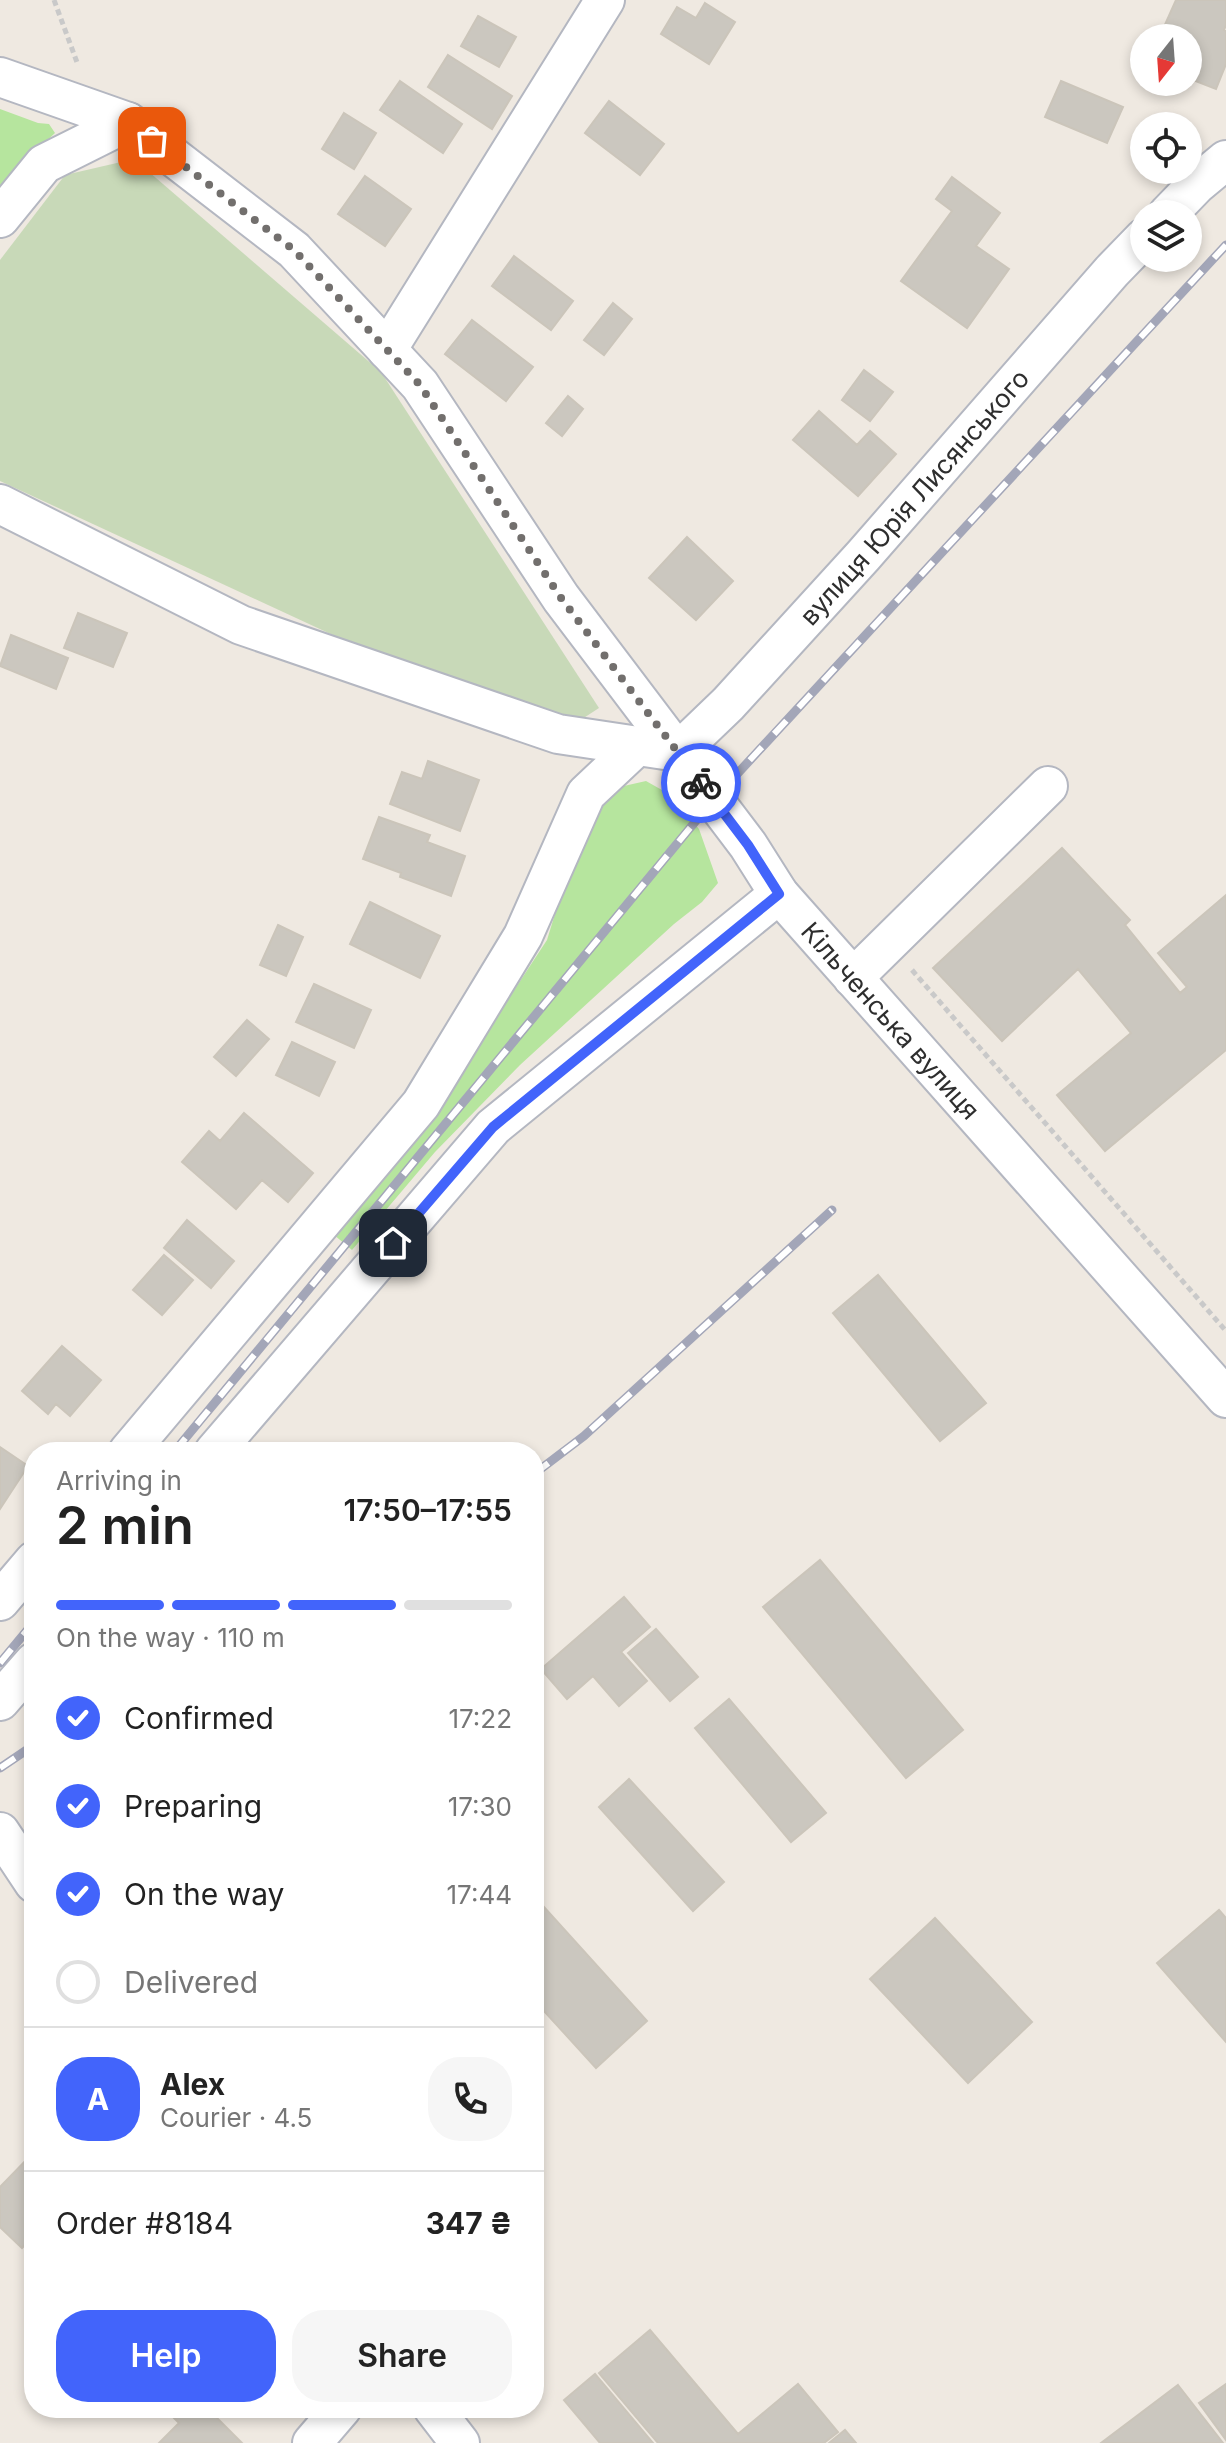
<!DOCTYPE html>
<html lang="en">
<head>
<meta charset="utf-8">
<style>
  body { margin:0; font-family:Inter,sans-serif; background:#f6f6f6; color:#222; height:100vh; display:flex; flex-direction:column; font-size:30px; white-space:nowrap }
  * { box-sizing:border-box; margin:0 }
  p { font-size:26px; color:#767676 }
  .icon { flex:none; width:44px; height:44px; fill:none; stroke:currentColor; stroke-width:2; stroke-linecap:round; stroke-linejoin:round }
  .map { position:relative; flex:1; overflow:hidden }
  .side { position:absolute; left:24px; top:1442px; width:520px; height:976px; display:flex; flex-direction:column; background:#fff; border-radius:32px; box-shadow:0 4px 12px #0003 }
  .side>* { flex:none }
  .needle { width:52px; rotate:197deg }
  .buttons { position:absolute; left:1130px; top:24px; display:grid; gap:16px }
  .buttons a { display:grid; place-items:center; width:72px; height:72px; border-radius:50%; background:#fff; box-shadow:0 4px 12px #0003; font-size:40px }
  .pin { position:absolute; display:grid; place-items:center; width:68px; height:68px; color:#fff; margin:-34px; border-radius:16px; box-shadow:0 4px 12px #0006 }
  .courier { position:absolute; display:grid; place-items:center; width:80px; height:80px; margin:-40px; border:6px solid #4264fb; border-radius:50%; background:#fff; color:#222; box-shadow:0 2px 10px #0007 }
  .overview em { font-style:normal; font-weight:600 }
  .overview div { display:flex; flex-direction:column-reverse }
  .overview { display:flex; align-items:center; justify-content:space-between; height:136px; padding:0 32px }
  h1 { font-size:52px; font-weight:600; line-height:60px }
  .bar { display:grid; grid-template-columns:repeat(4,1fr); gap:12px 8px; align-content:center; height:96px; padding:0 32px }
  .bar i { height:10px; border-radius:6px; background:#e0e0e0 }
  .bar .current { background:#4264fb }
  .bar p { grid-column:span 4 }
  .line { display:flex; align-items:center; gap:20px; padding:0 32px; border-top:2px solid #e0e0e0 }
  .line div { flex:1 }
  .round { display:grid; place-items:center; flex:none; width:84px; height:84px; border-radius:32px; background:#f6f6f6 }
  ol { padding:0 32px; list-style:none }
  li { display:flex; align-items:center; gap:24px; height:88px }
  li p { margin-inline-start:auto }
  li .icon { padding:8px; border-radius:50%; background:#4264fb; color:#fff; stroke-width:4 }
  li:last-child { color:#767676 }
  li i { width:44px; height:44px; border:4px solid #e0e0e0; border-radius:50% }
  .cta { display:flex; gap:16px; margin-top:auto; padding:16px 32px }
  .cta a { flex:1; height:92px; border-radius:32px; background:#4264fb; color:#fff; font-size:32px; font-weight:600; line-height:92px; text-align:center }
  .cta a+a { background:#f6f6f6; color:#222 }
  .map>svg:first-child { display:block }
  .green { fill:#b6e59e }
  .cemetery { fill:#c8d9b8 }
  .building { fill:#cbc7bf; stroke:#cbc5ba; stroke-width:2 }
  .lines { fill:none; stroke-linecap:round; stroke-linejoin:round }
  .minor-casing { stroke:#b4b7c1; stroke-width:42 }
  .path { stroke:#c9c9c9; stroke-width:5; stroke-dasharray:6 4; stroke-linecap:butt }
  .minor { stroke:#fff; stroke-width:38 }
  .rail-casing { stroke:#a3a6b8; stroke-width:9 }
  .rail { stroke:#fff; stroke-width:6; stroke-dasharray:18; stroke-linecap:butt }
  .done { stroke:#726f6d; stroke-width:8; stroke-dasharray:0 14.4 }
  .route { stroke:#4264fb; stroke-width:10 }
  .labels { text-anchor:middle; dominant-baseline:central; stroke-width:6; stroke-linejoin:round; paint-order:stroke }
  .street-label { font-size:26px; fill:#2e2e2e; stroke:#fff }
</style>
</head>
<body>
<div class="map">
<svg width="1226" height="2443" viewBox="0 0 1226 2443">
  <rect width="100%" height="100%" fill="#efe9e1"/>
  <path class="green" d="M 0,109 L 38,123 L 49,124 L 55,133 L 40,147 L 0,196 Z
    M 646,781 L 669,794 L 699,829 L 718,883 L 702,902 L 674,924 L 520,1065 L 435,1152 L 352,1250 L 327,1229 L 438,1098 L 490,1027 L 547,940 L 570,865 L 592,812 L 615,788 Z"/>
  <path class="cemetery" d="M 134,159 L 381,372 L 599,708 L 579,721 L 363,649 L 0,481 L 0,260 L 65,175 Z"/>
  <path class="building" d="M 1176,0 L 1226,0 L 1226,25 L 1224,30 L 1226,31 L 1226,64 L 1216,89 L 1188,78 L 1188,38 L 1159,38 Z
    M 705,3 L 735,22 L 709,64 L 661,34 L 677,7 L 696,18 Z
    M 478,16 L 516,37 L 499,67 L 461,46 Z
    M 448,55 L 512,96 L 492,129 L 428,87 Z
    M 400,81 L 462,124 L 443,153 L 380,110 Z
    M 1061,81 L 1123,107 L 1107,143 L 1045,117 Z
    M 609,101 L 664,144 L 640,175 L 585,133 Z
    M 344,113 L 376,133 L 354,169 L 322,149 Z
    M 365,176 L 411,209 L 385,246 L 338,214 Z
    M 952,177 L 1000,213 L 976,246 L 1009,269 L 967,328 L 901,281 L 952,211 L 936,199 Z
    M 514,256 L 573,301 L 551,330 L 492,286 Z
    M 613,303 L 632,319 L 604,355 L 584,340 Z
    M 472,320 L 533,367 L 506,401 L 445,354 Z
    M 864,370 L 893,392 L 870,421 L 842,400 Z
    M 568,396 L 583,409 L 562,436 L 546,423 Z
    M 819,411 L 857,445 L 870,431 L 896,454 L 858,496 L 793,440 Z
    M 687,537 L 733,581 L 696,620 L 649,578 Z
    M 78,613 L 127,633 L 113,667 L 64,648 Z
    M 11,635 L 68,658 L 56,689 L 0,666 Z
    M 428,761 L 479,780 L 460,831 L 390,804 L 402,772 L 422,779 Z
    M 379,817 L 430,835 L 427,842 L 465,856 L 451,896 L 400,877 L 401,873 L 363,859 Z
    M 1062,848 L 1130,920 L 1125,925 L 1180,993 L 1187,987 L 1158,953 L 1226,895 L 1226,1050 L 1105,1151 L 1057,1095 L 1131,1033 L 1078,969 L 1002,1041 L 933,968 Z
    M 370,902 L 440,936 L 420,978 L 350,944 Z
    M 278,925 L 303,937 L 286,976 L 260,965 Z
    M 314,984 L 371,1010 L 354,1048 L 296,1022 Z
    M 247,1020 L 269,1039 L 236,1076 L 214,1057 Z
    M 292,1042 L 335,1062 L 319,1096 L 276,1075 Z
    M 244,1113 L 313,1173 L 288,1202 L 262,1180 L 236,1209 L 182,1162 L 209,1131 L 220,1141 Z
    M 187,1220 L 234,1261 L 211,1288 L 164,1248 Z
    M 164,1255 L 193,1280 L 162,1315 L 133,1290 Z
    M 878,1275 L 986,1403 L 940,1441 L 833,1313 Z
    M 62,1346 L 101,1380 L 70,1416 L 56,1404 L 48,1414 L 22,1391 Z
    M 0,1447 L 28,1466 L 0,1509 Z
    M 820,1560 L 963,1730 L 906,1778 L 763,1607 Z
    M 624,1597 L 650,1627 L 621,1652 L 647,1681 L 619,1706 L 593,1676 L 567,1699 L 541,1669 Z
    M 656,1629 L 698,1677 L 670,1701 L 628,1653 Z
    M 729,1699 L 826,1813 L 791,1842 L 695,1728 Z
    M 629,1779 L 724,1882 L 693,1911 L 599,1807 Z
    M 534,1896 L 647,2021 L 596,2068 L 534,2000 Z
    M 1219,1910 L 1226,1918 L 1226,2042 L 1157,1963 Z
    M 935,1918 L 1032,2022 L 968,2083 L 870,1979 Z
    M 34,2152 L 34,2235 L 22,2248 L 0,2227 L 0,2187 Z
    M 650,2330 L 738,2434 L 798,2384 L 838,2432 L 824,2443 L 658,2443 L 599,2373 Z
    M 595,2374 L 653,2443 L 600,2443 L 564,2400 Z
    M 1226,2384 L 1226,2440 L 1199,2403 Z
    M 1178,2385 L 1223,2443 L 1101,2443 Z
    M 170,2408 L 207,2408 L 242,2443 L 159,2443 L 179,2423 L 167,2411 Z
    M 845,2430 L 856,2443 L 829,2443 Z"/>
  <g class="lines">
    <g class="minor-casing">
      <g id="minor">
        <path id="s1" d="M 0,77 L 128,122 L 294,250 L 420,385 L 561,598 L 748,845 L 779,894 L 1226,1398"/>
        <path d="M 1168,214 L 1197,184 L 1226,160"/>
        <path d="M 0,218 L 44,164 L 128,122"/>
        <path d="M 387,350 L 605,0"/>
        <path id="s2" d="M 0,504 L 241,625 L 558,734 L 678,752 L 728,704 L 863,556 L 1112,271 L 1144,238"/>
        <path d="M 853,978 L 1048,786"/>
        <path d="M 128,1452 L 421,1104 L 523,936 L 586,794 L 637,746"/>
        <path d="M 214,1452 L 493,1127 L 779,894"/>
        <path d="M 0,1601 L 34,1561"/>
        <path d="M 0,1701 L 34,1662"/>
        <path d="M 0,1832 L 34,1883"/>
        <path d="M 433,2408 L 460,2443"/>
        <path d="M 312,2443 L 342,2408"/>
      </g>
    </g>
    <path class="path" d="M 54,0 L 78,65
      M 912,970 L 1226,1331"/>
    <use href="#minor" class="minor"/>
    <g class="rail-casing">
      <path id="rail" d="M 174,1452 L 714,799 L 1226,245
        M 534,1474 L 584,1436 L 832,1210
        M 0,1663 L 34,1622
        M 0,1768 L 34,1745"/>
    </g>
    <use href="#rail" class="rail"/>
  </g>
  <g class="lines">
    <path class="done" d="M 152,141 L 294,250 L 420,385 L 561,598 L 701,783"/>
    <path class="route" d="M 393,1243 L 493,1127 L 779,894 L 748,845 L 701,783"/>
  </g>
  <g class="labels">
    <g class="street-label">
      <text stroke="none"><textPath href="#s2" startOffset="1074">вулиця Юрія Лисянського</textPath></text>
      <text stroke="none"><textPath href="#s1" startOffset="1322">Кільченська вулиця</textPath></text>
    </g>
  </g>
</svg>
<div class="buttons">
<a><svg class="needle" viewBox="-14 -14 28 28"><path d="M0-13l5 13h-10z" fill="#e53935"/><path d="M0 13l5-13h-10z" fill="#767676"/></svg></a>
<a><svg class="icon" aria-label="locate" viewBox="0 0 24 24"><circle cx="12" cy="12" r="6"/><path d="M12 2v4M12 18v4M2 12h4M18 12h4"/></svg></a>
<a><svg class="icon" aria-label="layers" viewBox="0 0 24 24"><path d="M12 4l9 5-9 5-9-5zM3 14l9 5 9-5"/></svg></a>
</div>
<div class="pin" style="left:152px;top:141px;background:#ea580c"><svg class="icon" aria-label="bag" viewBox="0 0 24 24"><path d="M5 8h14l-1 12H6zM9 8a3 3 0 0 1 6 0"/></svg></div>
<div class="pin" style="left:393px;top:1243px;background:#1f2937"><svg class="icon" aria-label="home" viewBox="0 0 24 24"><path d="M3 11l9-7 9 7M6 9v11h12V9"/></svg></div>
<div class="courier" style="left:701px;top:783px"><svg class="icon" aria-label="bike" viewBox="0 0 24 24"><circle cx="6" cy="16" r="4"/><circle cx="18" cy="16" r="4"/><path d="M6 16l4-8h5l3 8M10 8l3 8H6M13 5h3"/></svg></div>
<section class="side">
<div class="overview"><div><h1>2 min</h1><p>Arriving in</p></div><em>17:50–17:55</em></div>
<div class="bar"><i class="current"></i><i class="current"></i><i class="current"></i><i></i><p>On the way · 110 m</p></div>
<ol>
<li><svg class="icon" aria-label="check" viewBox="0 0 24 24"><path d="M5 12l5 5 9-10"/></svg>Confirmed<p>17:22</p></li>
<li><svg class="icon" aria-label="check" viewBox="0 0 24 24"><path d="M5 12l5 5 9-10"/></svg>Preparing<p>17:30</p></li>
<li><svg class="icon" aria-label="check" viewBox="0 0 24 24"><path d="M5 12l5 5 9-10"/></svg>On the way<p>17:44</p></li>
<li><i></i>Delivered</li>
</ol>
<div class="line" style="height:144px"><b class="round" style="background:#4264fb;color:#fff">A</b><div><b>Alex</b><p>Courier · 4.5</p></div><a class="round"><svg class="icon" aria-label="phone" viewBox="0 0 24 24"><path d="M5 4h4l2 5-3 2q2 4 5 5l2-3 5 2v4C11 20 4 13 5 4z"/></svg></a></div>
<div class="line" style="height:104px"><div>Order #8184</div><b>347 ₴</b></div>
<div class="cta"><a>Help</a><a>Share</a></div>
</section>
</div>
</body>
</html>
